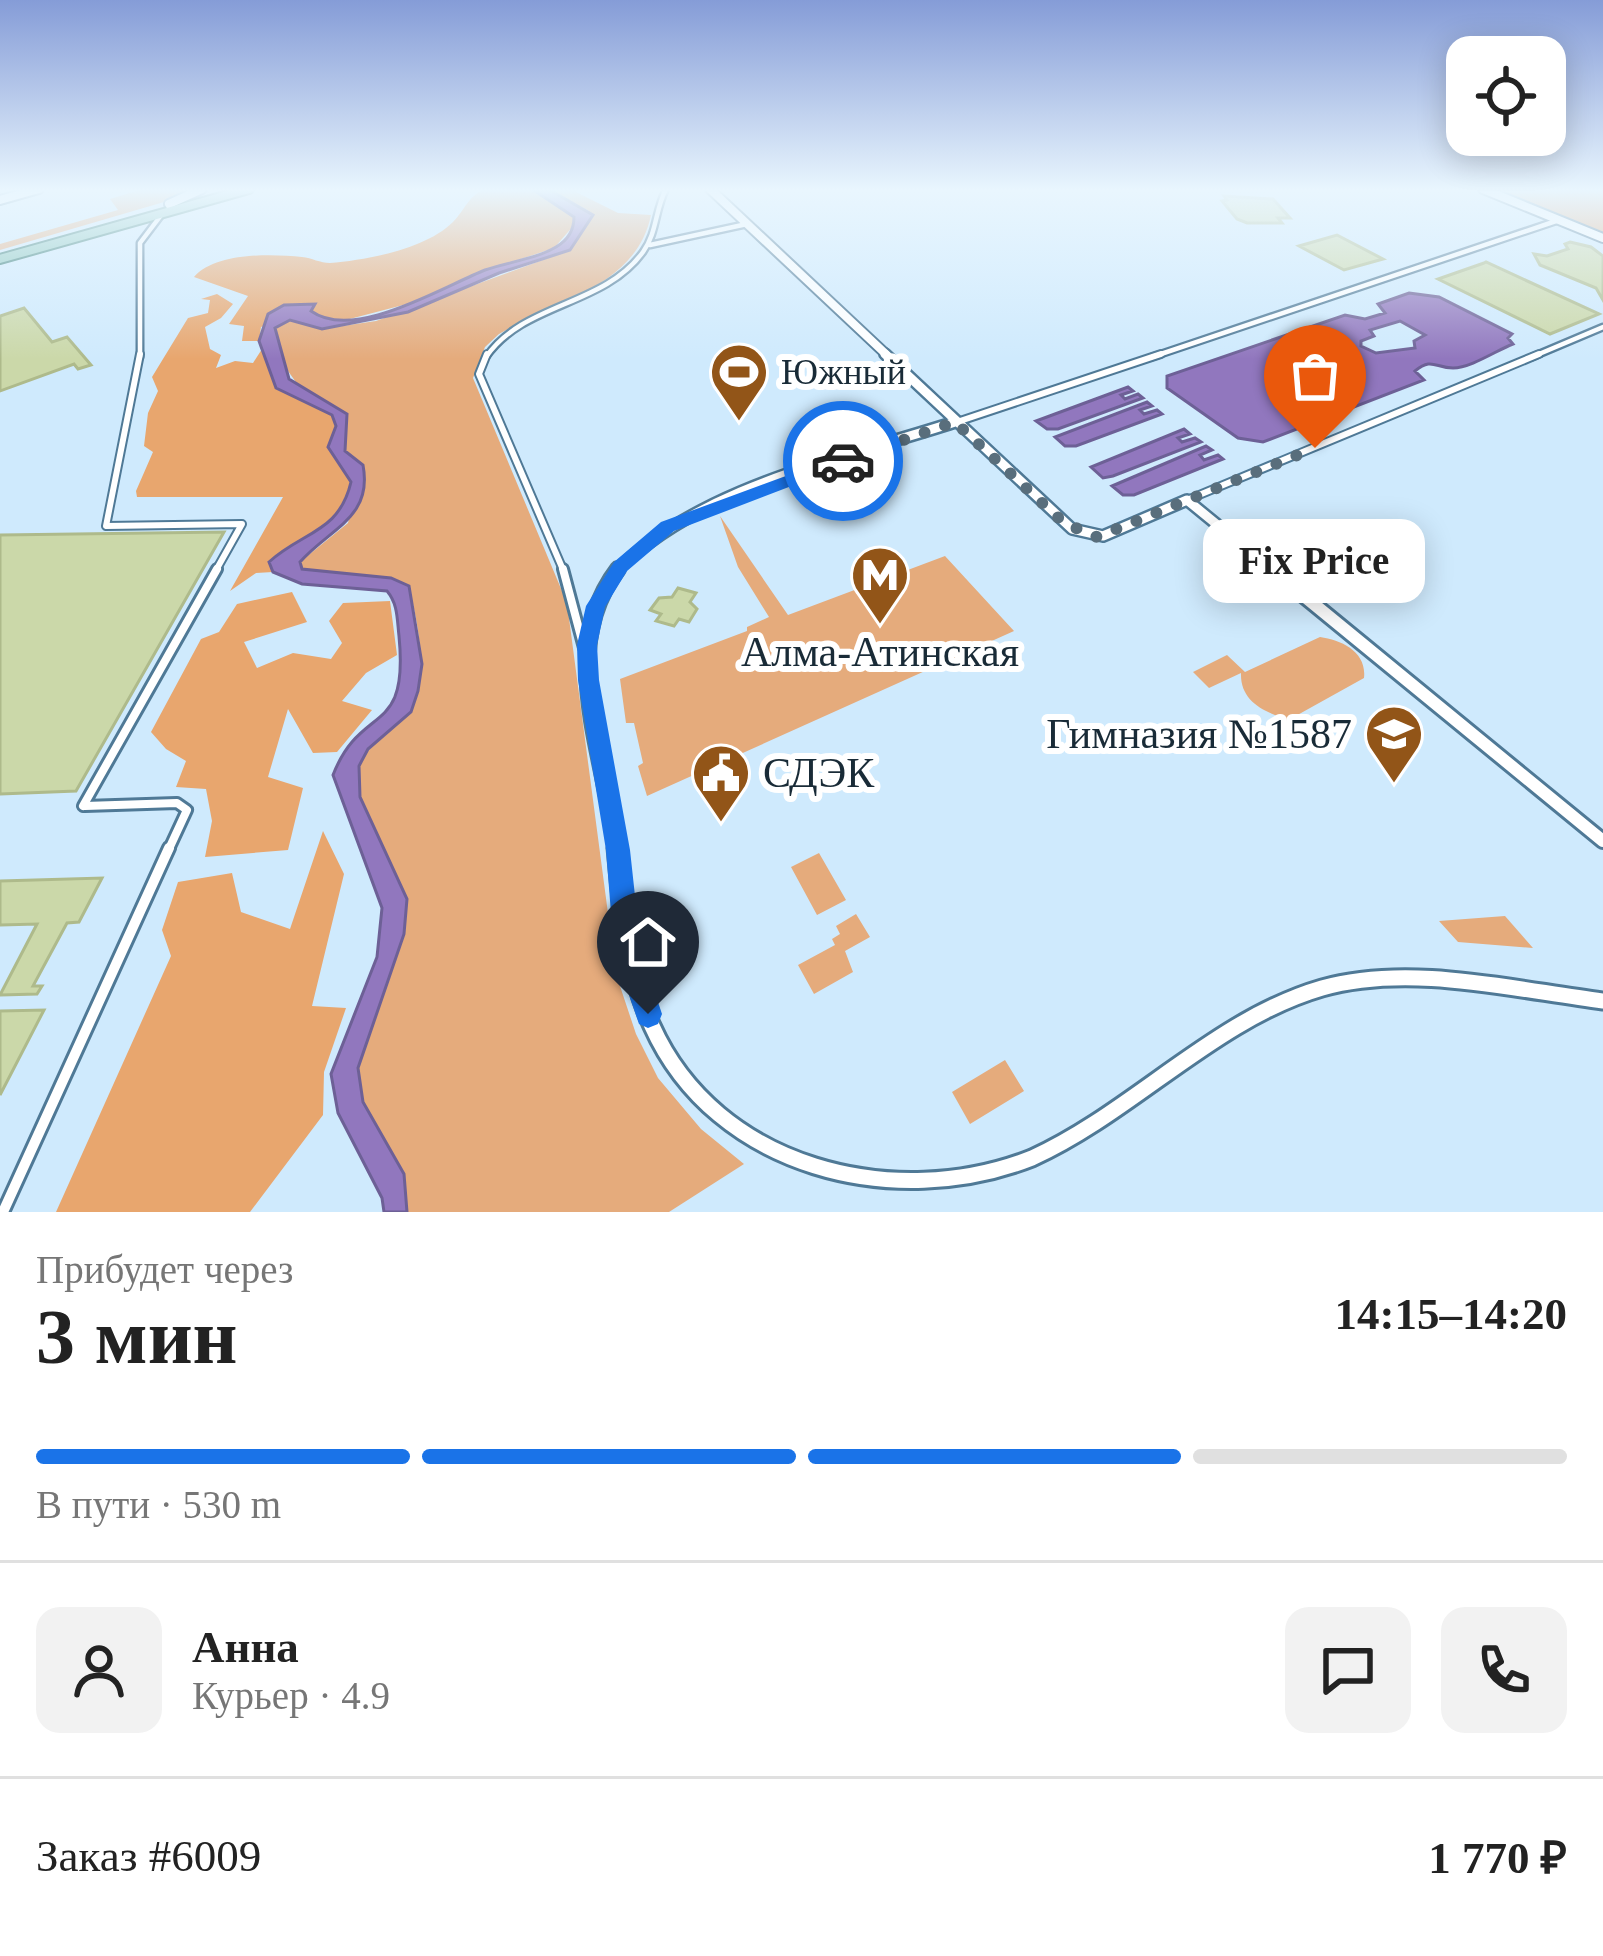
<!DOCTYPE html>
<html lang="ru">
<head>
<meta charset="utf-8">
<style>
  body { margin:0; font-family:"Times New Roman",serif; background:#f2f2f2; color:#222; height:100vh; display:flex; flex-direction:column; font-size:45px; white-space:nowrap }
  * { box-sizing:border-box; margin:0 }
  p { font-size:39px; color:#767676 }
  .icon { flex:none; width:66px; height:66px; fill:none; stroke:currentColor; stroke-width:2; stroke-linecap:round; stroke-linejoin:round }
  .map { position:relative; height:1212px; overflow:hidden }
  .drawer { display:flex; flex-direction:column; background:#fff; flex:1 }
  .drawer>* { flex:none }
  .fabs { position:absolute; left:1446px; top:36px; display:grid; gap:24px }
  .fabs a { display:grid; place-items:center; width:120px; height:120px; border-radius:24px; background:#fff; box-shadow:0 6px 30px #0003; font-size:60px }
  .pin { position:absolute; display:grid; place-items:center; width:102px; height:102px; color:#fff; margin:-123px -51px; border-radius:50% 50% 50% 0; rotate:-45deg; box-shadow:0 0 12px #0007 }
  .pin .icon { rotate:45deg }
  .courier { position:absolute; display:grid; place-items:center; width:120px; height:120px; margin:-60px; border:9px solid #1a73e8; border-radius:50%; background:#fff; color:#222; box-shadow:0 3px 15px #0007 }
  .bubble { position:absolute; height:84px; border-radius:24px; background:#fff; box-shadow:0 6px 30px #0003; font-size:39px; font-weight:700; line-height:84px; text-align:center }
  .headline em { font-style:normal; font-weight:700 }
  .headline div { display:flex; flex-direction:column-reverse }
  .headline { display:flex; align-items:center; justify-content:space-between; height:204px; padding:0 36px }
  h1 { font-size:78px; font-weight:700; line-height:90px }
  .bar { display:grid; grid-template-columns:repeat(4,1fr); gap:18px 12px; align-content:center; height:144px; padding:0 36px }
  .bar i { height:15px; border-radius:9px; background:#e0e0e0 }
  .bar .current { background:#1a73e8 }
  .bar p { grid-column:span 4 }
  .line { display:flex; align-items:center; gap:30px; padding:0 36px; border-top:3px solid #e0e0e0 }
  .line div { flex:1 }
  .round { display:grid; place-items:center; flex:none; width:126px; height:126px; border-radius:24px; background:#f2f2f2 }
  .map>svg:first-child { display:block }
  .green { fill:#e5ab7c }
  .forest { fill:#e8a66e }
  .water { fill:#9177be; stroke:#6d6096; stroke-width:3; fill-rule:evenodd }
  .building { fill:#cbd8a9; stroke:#aeba8b; stroke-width:3 }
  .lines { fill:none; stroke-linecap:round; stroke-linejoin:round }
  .minor-far3-casing { stroke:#4f7996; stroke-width:9 }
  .minor-far2-casing { stroke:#4f7996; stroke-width:10 }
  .minor-far1-casing { stroke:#4f7996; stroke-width:14 }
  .minor-casing { stroke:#4f7996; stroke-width:16 }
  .tertiary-far3-casing { stroke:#4f7996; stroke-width:12 }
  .tertiary-far2-casing { stroke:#4f7996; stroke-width:14 }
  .tertiary-far1-casing { stroke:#4f7996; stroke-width:18 }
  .tertiary-casing { stroke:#4f7996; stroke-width:21 }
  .primary-casing { stroke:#2d766f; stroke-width:12 }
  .minor-far3 { stroke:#fff; stroke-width:4.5 }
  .minor-far2 { stroke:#fff; stroke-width:6 }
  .minor-far1 { stroke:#fff; stroke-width:8 }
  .minor { stroke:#fff; stroke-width:10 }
  .tertiary-far3 { stroke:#fff; stroke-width:8 }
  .tertiary-far2 { stroke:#fff; stroke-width:9 }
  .tertiary-far1 { stroke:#fff; stroke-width:12 }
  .tertiary { stroke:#fff; stroke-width:15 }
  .primary { stroke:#88c5bb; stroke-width:8 }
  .route { fill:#1a73e8 }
  .done { stroke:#596e7c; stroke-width:12; stroke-dasharray:0 21.6 }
  .labels { text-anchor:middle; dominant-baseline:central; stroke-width:12; stroke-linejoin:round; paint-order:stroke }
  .far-poi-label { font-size:36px; fill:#192b37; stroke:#fff; text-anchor:start }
  .poi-label { font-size:42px; fill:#192b37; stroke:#fff }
</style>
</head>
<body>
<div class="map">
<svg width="1603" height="1212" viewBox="0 0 1603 1212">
  <rect width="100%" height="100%" fill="#cfeafd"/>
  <path class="green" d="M 143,189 L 188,189 L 181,197 L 0,250 L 0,244 L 118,210 L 110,199 Z
    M 548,189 L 580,189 L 576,192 L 618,213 L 651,215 C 636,287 555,301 499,334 L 485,347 L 473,378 L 567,603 L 616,974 L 636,1034 L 658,1078 L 701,1129 L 744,1164 L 669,1212 L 407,1212 L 404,1174 L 363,1102 L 358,1068 L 407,899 C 388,863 352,811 359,768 C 361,753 377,743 388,733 C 434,694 421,639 409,586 L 302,570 L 300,562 L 348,523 L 363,465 L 345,451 L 283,364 L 274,328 L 290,320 L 322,329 L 376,321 L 570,250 L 589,211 Z
    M 1495,189 L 1603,189 L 1603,233 Z
    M 720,516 L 788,615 L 945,556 L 1014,631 L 647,796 L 638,766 L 643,763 L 634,723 L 626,723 L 620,679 L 747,631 L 747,627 L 769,617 L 738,567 Z
    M 1320,637 C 1342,640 1367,652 1364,678 L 1258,737 L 1254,733 L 1281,717 C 1259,710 1240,698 1241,673 L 1209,688 L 1193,672 L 1227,655 L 1245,672 Z
    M 819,853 L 846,900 L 817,915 L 791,867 Z
    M 856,914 L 870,937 L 845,951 L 853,972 L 814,994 L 798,965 L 835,945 L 832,939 L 840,934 L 836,926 Z
    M 1505,916 L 1533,948 L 1458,942 L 1439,921 Z
    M 1005,1060 L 1024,1091 L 970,1124 L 952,1092 Z"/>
  <path class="forest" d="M 485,189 L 532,189 L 574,216 L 575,224 L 554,248 L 485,271 L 407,304 L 342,321 L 322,319 L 310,311 L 261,327 L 259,341 L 242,341 L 244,326 L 229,324 L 248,296 L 194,277 C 216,252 272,254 302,257 C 312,258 320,263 330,263 C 367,260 426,249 453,222 C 465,210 468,196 485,189 Z
    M 217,294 L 233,304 L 221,318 L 205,327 L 210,349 L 221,355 L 216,368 L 235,361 L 253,363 L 262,349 L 276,388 L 332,415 L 336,426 L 328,448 L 351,482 C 338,533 303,531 269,562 L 273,572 L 256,573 L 230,591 L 283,497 L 137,497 L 136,491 L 153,452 L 144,446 L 148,413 L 158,391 L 152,377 L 188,318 L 208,313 L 210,300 L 201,299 Z
    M 292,592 L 307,622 L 244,642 L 257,668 L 293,653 L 331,659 L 342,643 L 329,621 L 343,603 L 390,601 L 397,655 L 366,673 L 342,701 L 372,710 L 337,752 L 313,753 L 288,709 L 268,777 L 303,788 L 288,850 L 205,857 L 212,821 L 206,789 L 176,787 L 186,761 L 166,749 L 151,732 L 201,639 L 219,632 L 237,604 Z
    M 323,831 L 344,874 L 312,1006 L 346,1008 L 324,1072 L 323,1115 L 250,1212 L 56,1212 L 171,956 L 162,930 L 178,882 L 232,873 L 241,912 L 290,929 Z"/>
  <path class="water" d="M 532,189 L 548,189 L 593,215 L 570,250 L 499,273 L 408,312 L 322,329 L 290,320 L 275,328 L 289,379 L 347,414 L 345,451 L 363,465 C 373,518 330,528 300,562 L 302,569 L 391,578 L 409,586 L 422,664 L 418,691 L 411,712 L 368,749 L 359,766 L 360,797 L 407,899 L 404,934 L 358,1068 L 363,1102 L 404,1174 L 407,1212 L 384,1212 L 382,1198 L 338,1113 L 331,1074 L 377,957 L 382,908 L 333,775 C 362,701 409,739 399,636 C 397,619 398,604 387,591 L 302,584 L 273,572 L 269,562 C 303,531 339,533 351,482 L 328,447 L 336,426 L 332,415 L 276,388 L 259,341 L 268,314 L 284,305 L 315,304 L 311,311 C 354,342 442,287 485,270 C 508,262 536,259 556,247 C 568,240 574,229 574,217 Z
    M 1409,293 L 1439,297 L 1512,334 L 1508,338 L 1513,344 C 1497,350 1471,368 1453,368 C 1435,368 1432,357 1415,371 L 1424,380 L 1263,442 L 1238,438 L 1167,388 L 1167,376 L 1345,315 L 1365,319 L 1385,313 L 1378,304 ZM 1400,321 L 1425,335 L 1414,341 L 1415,348 L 1376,353 L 1361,346 L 1361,341 L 1374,336 L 1370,330 Z
    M 1128,387 L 1133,391 L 1121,395 L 1125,399 L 1138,394 L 1143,398 L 1058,429 L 1047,429 L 1036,421 Z
    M 1147,402 L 1152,406 L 1140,410 L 1144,414 L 1157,410 L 1162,414 L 1076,446 L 1065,446 L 1055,437 Z
    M 1184,429 L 1190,434 L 1178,438 L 1182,442 L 1195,438 L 1201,442 L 1113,476 L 1103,478 L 1091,467 Z
    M 1206,446 L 1212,450 L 1200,455 L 1204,460 L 1218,455 L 1223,459 L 1134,495 L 1123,495 L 1112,486 Z"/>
  <path class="building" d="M 1224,196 L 1273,199 L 1290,218 L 1278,218 L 1282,223 L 1247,223 L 1237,219 L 1222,201 L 1227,200 Z
    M 1337,235 L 1383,259 L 1344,270 L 1299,246 Z
    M 1570,242 L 1591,247 L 1603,256 L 1603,300 L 1596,288 L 1540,265 L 1534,254 L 1547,256 L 1568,249 L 1565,244 Z
    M 1484,263 L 1486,262 L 1599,314 L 1550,334 L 1438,279 Z
    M 24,308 L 52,342 L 67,337 L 91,365 L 78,369 L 74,364 L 0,391 L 0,316 Z
    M 224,532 L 76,791 L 0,794 L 0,535 Z
    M 678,588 L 696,593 L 690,602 L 697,609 L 689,622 L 679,619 L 674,626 L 656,621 L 661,614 L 650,610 L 659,598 L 672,597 Z
    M 102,878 L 79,922 L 67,923 L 33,986 L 42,986 L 37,994 L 0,995 L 37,924 L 0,925 L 0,881 Z
    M 44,1010 L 0,1095 L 0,1011 Z"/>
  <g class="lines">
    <g class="minor-far3-casing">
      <path id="minor-far3" d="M 650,245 L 747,224
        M 140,357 L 140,243 L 162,214
        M 486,357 C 524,302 603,307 643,252 C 657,233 655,210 666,189
        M 1152,357 L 1559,220
        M 1532,357 L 1603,327"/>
    </g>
    <g class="minor-far2-casing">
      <path id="minor-far2" d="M 140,354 L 106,526 L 242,524 L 215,572
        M 487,354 L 479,374 L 564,572
        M 957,422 L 1161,354
        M 1187,500 L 1539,354"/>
    </g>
    <g class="minor-far1-casing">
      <path id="minor-far1" d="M 563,569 L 584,648
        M 83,806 L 217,569
        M 85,806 L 177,803 L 187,810 L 168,851"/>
    </g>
    <g class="minor-casing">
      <path id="minor" d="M 3,1212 L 169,848"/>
    </g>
    <g class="tertiary-far3-casing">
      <path id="tertiary-far3" d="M 710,189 L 889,357
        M 1483,189 L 1603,238
        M 0,200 L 39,189
        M 169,204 L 202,189"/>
    </g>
    <g class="tertiary-far2-casing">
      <path id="tertiary-far2" d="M 885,354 L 1072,529 L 1103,536 L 1187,500 L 1275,572
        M 615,572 C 702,485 842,459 955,422"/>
    </g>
    <g class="tertiary-far1-casing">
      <path id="tertiary-far1" d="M 1271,569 L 1603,841
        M 616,851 C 607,760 555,651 618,569"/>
    </g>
    <g class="tertiary-casing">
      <path id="tertiary" d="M 616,848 C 622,909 626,970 652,1026 C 716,1169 895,1212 1032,1158 C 1133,1112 1215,1019 1322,988 C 1410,963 1515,990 1603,1001"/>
    </g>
    <g class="primary-casing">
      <path id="primary" d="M 0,259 L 249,189"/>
    </g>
    <use href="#minor-far3" class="minor-far3"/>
    <use href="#minor-far2" class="minor-far2"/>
    <use href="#minor-far1" class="minor-far1"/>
    <use href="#minor" class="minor"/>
    <use href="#tertiary-far3" class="tertiary-far3"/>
    <use href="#tertiary-far2" class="tertiary-far2"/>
    <use href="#tertiary-far1" class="tertiary-far1"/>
    <use href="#tertiary" class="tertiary"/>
    <use href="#primary" class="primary"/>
  </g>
  <linearGradient id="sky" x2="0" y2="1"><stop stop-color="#859cd7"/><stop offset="0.53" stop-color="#e9f6fe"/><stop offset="1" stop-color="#e9f6fe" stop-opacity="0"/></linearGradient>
  <rect width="1603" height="359" fill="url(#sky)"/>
  <path class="route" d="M 843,455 L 852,461 L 849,464 L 674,531 L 627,571 L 605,607 L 597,645 L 599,680 L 630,850 L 641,951 L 662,1014 L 658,1024 L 648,1028 L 639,1024 L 614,951 L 606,850 L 578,680 L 577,645 L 586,606 L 614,562 L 661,522 Z"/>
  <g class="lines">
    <path class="done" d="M 843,461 L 955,422 L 1064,523 L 1097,537 L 1315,448"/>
  </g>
  <defs>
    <g id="stadium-pin" transform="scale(3)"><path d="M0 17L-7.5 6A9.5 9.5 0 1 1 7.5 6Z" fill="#925518" stroke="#fff"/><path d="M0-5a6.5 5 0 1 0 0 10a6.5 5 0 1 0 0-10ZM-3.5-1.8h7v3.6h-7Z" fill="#fff"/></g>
    <g id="metro-pin" transform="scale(3)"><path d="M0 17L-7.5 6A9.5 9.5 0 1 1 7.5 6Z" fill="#925518" stroke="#fff"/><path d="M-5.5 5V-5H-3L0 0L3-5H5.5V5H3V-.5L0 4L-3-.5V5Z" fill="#fff"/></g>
    <g id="school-pin" transform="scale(3)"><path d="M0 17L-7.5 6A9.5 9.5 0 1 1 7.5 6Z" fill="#925518" stroke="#fff"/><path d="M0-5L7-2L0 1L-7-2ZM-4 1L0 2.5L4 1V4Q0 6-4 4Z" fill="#fff"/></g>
    <g id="civic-pin" transform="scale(3)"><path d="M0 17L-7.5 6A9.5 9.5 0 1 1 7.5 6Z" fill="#925518" stroke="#fff"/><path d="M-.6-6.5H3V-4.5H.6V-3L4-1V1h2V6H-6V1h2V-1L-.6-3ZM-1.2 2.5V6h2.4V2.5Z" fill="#fff"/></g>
  </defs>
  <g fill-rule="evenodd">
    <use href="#stadium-pin" x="739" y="372"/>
    <use href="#metro-pin" x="880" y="575"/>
    <use href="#school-pin" x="1394" y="734"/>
    <use href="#civic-pin" x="721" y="773"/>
  </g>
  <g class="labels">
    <g class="far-poi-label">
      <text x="781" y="372">Южный</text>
    </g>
    <g class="poi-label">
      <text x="880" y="652">Алма-Атинская</text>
      <text x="1352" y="734" text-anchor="end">Гимназия №1587</text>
      <text x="763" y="773" text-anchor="start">СДЭК</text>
    </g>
  </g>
</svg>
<div class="fabs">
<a><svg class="icon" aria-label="locate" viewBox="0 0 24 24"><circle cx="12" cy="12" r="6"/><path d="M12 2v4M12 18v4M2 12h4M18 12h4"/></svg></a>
</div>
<div class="pin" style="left:1315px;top:448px;background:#ea580c"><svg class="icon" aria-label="bag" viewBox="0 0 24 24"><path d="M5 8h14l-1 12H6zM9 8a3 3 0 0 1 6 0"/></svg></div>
<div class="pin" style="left:648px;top:1014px;background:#1f2937"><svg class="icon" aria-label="home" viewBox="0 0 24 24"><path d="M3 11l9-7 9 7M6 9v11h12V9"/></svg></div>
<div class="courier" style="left:843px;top:461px"><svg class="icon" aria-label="car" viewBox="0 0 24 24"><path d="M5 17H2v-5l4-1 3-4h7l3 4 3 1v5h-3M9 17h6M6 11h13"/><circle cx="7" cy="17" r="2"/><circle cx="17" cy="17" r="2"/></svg></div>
<div class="bubble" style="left:1203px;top:519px;width:222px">Fix Price</div>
</div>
<section class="drawer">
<div class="headline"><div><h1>3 мин</h1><p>Прибудет через</p></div><em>14:15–14:20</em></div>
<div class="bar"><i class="current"></i><i class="current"></i><i class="current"></i><i></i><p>В пути · 530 m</p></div>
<div class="line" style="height:216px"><a class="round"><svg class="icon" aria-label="person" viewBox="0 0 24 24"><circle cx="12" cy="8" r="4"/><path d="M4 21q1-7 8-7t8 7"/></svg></a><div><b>Анна</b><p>Курьер · 4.9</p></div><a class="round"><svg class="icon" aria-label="chat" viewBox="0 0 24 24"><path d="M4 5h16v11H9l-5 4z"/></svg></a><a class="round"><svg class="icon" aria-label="phone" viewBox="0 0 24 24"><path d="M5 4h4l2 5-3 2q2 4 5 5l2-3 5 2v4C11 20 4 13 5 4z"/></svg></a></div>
<div class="line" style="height:156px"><div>Заказ #6009</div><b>1 770 ₽</b></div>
</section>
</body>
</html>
